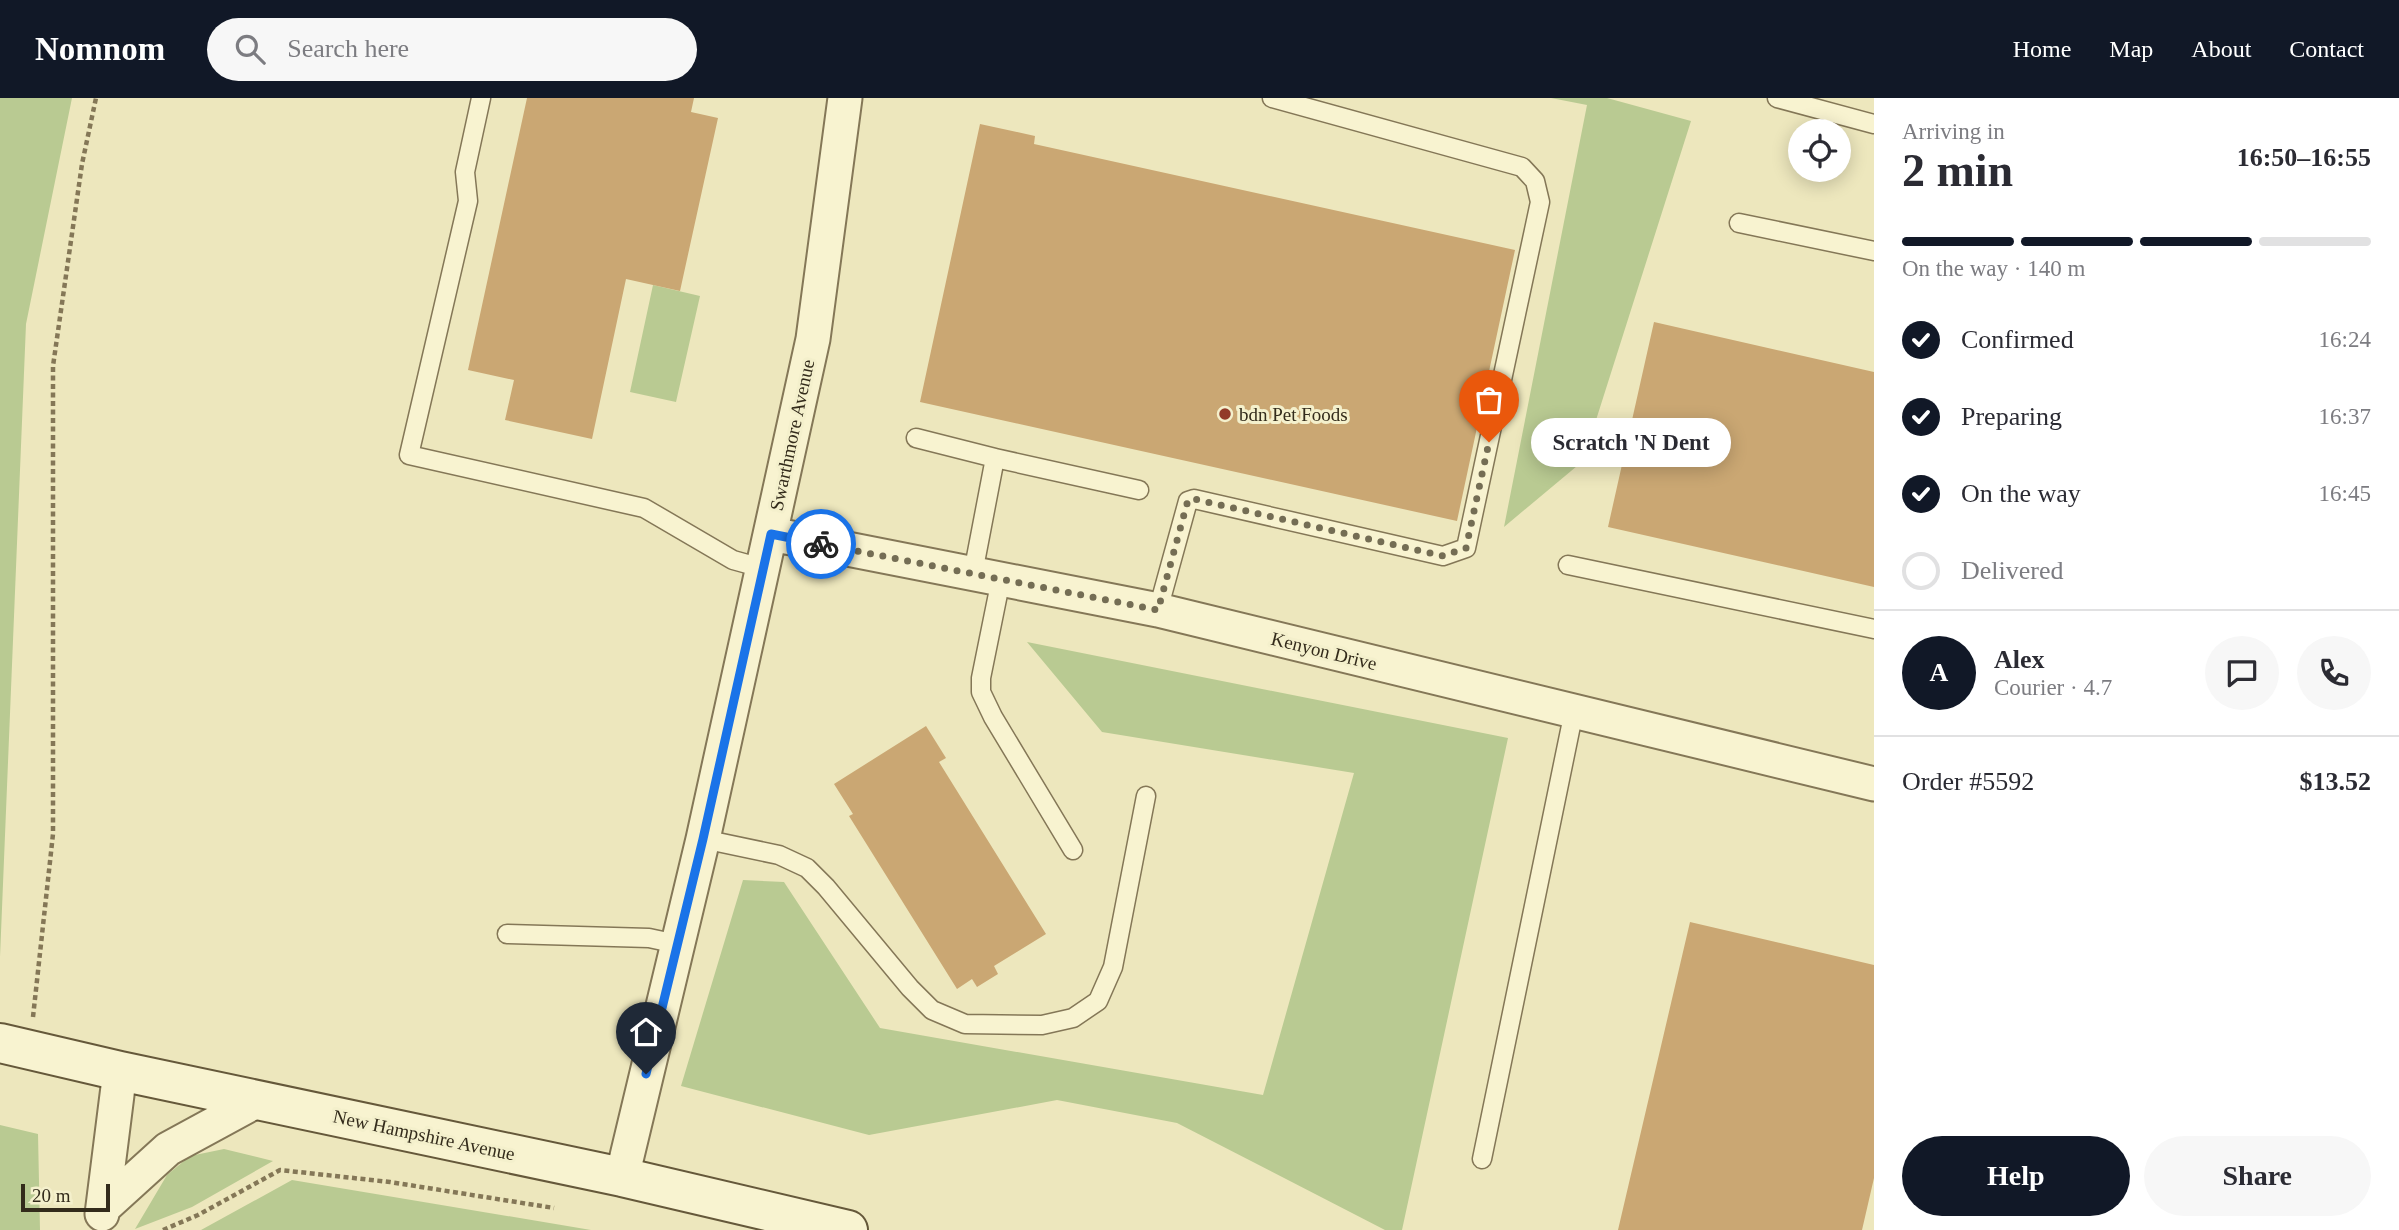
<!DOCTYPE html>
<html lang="en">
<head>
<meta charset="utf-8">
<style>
  body { margin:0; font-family:Georgia,serif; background:#f7f7f7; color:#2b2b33; height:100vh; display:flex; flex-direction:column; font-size:26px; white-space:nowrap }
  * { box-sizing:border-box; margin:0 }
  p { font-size:23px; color:#7c7c81 }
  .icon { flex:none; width:38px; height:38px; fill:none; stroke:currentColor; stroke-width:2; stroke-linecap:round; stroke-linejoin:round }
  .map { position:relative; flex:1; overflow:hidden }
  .details { display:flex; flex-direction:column; background:#fff; width:525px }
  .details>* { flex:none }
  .tools { position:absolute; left:1788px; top:21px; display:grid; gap:14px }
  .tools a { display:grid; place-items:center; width:63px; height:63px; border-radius:50%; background:#fff; box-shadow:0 4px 18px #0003; font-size:35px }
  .scale { position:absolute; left:21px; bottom:18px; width:89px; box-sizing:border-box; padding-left:7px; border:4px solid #332b1b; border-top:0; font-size:19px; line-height:24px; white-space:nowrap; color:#332b1b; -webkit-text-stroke:5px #f4f0cc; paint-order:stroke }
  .pin { position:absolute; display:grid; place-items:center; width:60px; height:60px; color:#fff; margin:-72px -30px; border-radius:50% 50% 50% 0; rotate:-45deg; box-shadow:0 0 7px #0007 }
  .pin .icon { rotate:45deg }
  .courier { position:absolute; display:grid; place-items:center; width:70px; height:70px; margin:-35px; border:5px solid #1a73e8; border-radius:50%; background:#fff; color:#222; box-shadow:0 2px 9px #0007 }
  .bubble { position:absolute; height:49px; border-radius:24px; background:#fff; box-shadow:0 4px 18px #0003; font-size:23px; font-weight:700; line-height:49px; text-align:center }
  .head em { font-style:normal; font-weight:700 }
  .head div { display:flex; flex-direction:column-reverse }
  .head { display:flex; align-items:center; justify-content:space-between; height:119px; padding:0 28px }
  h1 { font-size:46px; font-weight:700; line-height:52px }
  .bar { display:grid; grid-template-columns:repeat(4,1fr); gap:10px 7px; align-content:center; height:84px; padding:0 28px }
  .bar i { height:9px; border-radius:5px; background:#e1e1e2 }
  .bar .on { background:#111827 }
  .bar p { grid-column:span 4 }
  .line { display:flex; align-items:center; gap:18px; padding:0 28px; border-top:2px solid #e1e1e2 }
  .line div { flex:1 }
  .round { display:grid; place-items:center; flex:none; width:74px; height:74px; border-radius:37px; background:#f7f7f7 }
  ol { padding:0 28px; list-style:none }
  li { display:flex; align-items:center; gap:21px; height:77px }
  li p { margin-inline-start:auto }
  li .icon { padding:7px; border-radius:50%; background:#111827; color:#fff; stroke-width:4 }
  li:last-child { color:#7c7c81 }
  li i { width:38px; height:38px; border:4px solid #e1e1e2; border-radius:50% }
  .primary-button { display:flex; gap:14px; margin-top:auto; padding:14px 28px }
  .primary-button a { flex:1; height:80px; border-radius:42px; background:#111827; color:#fff; font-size:28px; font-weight:700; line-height:80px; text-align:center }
  .primary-button a+a { background:#f7f7f7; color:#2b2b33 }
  header { display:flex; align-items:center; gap:42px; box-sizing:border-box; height:98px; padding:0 35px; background:#111827; color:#fff }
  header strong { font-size:33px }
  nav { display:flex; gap:38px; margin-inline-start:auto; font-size:24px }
  .search { width:490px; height:63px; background:#f7f7f7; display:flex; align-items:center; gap:18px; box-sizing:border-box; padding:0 24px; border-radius:38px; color:#7c7c81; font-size:26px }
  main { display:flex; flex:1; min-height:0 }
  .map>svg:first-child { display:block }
  .green { fill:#b9ca92 }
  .building { fill:#caa773 }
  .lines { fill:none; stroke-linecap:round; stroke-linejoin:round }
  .service-casing { stroke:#847757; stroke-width:21 }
  .minor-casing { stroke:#847757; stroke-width:37 }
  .secondary-casing { stroke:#65583a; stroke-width:42 }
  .path { stroke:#847757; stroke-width:4.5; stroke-dasharray:5 3.5; stroke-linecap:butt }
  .service { stroke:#f8f3d0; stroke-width:18 }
  .minor { stroke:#f8f3d0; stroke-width:33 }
  .secondary { stroke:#f8f3d0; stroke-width:38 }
  .done { stroke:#746d54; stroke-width:7; stroke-dasharray:0 12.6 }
  .route { stroke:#1a73e8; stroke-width:9 }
  .poi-dot { fill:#923a28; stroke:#f4f0cc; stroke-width:2.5 }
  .labels { text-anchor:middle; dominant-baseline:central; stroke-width:6; stroke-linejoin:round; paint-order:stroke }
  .poi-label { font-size:19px; fill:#332b1b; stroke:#f4f0cc; text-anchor:start }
  .street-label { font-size:19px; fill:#332b1b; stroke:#f4f0cc }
</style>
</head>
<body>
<header>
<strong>Nomnom</strong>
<div class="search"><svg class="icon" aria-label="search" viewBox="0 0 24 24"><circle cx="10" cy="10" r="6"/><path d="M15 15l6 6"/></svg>Search here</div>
<nav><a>Home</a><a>Map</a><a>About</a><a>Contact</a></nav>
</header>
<main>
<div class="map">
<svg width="1874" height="1132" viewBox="0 0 1874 1132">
  <rect width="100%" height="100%" fill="#ede7bd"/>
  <path class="green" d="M 0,0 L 72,0 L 26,226 L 0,859 Z
    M 1551,0 L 1607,0 L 1691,23 L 1583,363 L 1504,429 L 1587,7 Z
    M 653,187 L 700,198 L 676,304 L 630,294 Z
    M 1027,544 L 1508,640 L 1402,1132 L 1385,1132 L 1177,1025 L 1057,1002 L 869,1037 L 681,988 L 743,782 L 784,784 L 880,930 L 1263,997 L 1354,675 L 1102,634 Z
    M 0,1027 L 38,1036 L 40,1132 L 0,1132 Z
    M 224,1051 L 273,1063 L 192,1109 L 135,1131 L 167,1077 L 190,1058 Z
    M 292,1082 L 591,1132 L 201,1132 Z"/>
  <path class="building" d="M 527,0 L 694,0 L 691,14 L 718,20 L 680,193 L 626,181 L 592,341 L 505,322 L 514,282 L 468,272 Z
    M 980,26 L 1035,38 L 1034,46 L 1515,152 L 1457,423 L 920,304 Z
    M 1654,224 L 1874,274 L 1874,489 L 1608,429 Z
    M 926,628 L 946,660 L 939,664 L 1046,836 L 994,868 L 998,876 L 977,889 L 972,881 L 957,891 L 849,718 L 853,716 L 834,686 Z
    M 1690,824 L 1874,867 L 1874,1080 L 1862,1132 L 1618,1132 Z"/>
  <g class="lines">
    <g class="service-casing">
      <path id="service" d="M 481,0 L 465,74 L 468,103 L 409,357 L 644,410 L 733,462 L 762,470
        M 1777,0 L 1874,26
        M 1739,125 L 1874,153
        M 916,340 L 995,360
        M 1568,467 L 1874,531
        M 973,475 L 995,360 L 1139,392
        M 1001,481 L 981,580 L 981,594 L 993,619 L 1073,752
        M 1158,512 L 1188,403 L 1194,401 L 1443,458 L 1466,450 L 1540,104 L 1535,83 L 1522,69 L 1272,0
        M 703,741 L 779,757 L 807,770 L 826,789 L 910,890 L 932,912 L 965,926 L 1042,927 L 1073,920 L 1098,903 L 1113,869 L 1146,698
        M 507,836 L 649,840 L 677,846
        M 1482,1061 L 1574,613"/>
    </g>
    <g class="minor-casing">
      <path id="minor" d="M 771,436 L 1158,512 L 1874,686
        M 622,1079 L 703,741 L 813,241 L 845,0
        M 103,1110 L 168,1051 L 260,1001
        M 102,1116 L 120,973"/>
    </g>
    <g class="secondary-casing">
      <path id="secondary" d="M 0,945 L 120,973 L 622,1079 L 848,1132"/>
    </g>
    <path class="path" d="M 33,919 L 53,736 L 53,268 L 82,66 L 96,0
      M 163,1132 L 198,1117 L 280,1072 L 390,1084 L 554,1110"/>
    <use href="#service" class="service"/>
    <use href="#minor" class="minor"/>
    <use href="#secondary" class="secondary"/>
  </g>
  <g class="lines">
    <path class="done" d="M 821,446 L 1158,512 L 1188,402 L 1194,401 L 1443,458 L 1466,450 L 1489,344"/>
    <path class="route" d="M 646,976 L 703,741 L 771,436 L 821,446"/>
  </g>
  <circle class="poi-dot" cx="1225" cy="316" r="7"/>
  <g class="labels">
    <g class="poi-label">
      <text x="1239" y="316">bdn Pet Foods</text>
    </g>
    <g class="street-label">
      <text transform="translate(792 337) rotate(-78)">Swarthmore Avenue</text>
      <text transform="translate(1324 553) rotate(14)">Kenyon Drive</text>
      <text transform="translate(424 1037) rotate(12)">New Hampshire Avenue</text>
    </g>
  </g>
</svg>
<div class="tools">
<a><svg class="icon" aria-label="locate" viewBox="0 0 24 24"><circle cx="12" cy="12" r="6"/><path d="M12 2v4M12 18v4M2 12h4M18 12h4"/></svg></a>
</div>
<div class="scale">20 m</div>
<div class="pin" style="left:1489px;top:344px;background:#ea580c"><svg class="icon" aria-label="bag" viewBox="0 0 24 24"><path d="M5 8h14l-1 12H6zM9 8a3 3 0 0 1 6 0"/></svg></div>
<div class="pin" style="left:646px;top:976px;background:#1f2937"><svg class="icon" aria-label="home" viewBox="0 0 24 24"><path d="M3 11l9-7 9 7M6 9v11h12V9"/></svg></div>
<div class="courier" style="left:821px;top:446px"><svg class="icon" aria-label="bike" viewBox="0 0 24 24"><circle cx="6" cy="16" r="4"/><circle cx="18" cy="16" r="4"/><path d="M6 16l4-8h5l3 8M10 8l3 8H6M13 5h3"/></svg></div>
<div class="bubble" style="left:1531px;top:320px;width:200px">Scratch 'N Dent</div>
</div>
<section class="details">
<div class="head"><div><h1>2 min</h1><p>Arriving in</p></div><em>16:50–16:55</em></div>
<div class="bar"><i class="on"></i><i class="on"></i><i class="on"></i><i></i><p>On the way · 140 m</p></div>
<ol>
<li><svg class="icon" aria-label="check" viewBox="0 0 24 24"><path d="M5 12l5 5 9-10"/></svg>Confirmed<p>16:24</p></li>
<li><svg class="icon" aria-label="check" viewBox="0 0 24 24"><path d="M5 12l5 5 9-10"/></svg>Preparing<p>16:37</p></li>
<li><svg class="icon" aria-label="check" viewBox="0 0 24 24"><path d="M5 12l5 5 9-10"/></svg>On the way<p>16:45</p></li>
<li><i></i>Delivered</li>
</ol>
<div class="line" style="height:126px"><b class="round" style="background:#111827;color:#fff">A</b><div><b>Alex</b><p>Courier · 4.7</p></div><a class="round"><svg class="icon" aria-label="chat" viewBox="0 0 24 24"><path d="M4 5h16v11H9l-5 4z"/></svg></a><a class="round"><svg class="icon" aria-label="phone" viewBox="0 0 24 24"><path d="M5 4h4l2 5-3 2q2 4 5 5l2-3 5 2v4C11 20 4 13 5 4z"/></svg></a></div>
<div class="line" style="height:91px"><div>Order #5592</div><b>$13.52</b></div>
<div class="primary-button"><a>Help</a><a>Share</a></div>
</section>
</main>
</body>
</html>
